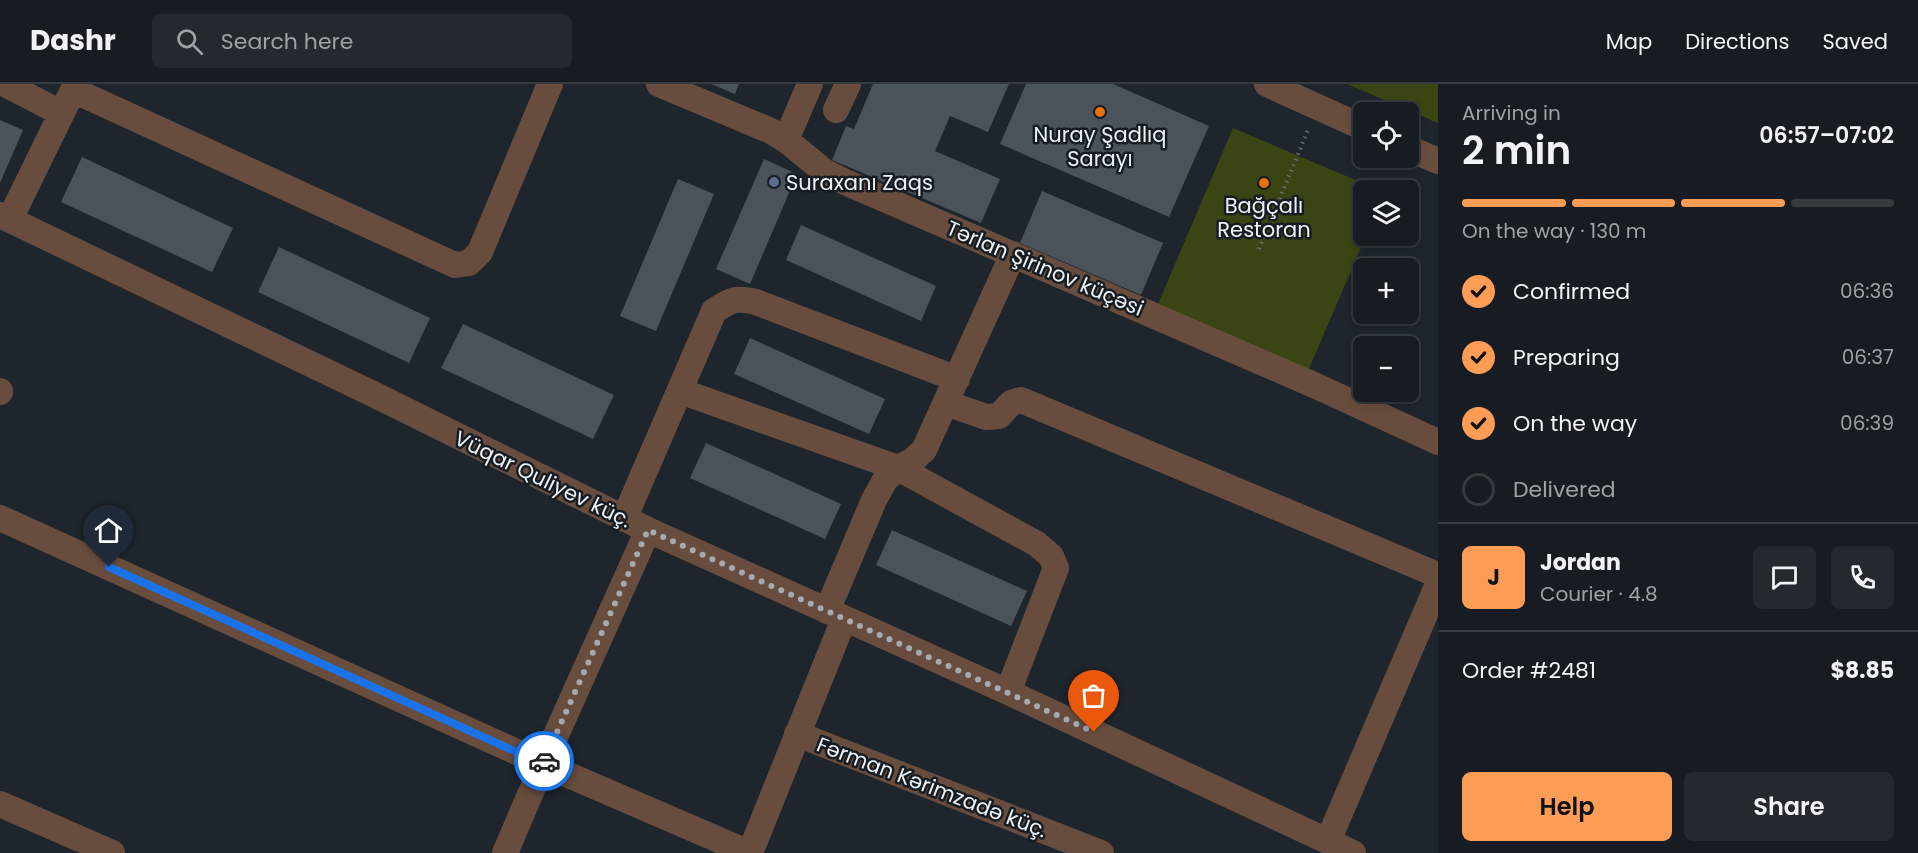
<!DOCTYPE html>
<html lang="en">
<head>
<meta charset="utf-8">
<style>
  body { margin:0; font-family:Poppins,sans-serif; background:#23292e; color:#f1f3f6; height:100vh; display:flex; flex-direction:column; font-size:22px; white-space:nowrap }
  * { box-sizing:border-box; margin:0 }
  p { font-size:20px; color:#9ea1a5 }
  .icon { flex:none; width:33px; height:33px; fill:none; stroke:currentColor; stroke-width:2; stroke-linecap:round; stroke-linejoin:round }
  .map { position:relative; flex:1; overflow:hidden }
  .panel { display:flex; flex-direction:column; background:#161c21; width:480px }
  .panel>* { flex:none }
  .tools { position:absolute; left:1353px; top:18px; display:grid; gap:12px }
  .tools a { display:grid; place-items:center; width:66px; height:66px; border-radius:9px; background:#161c21; box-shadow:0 3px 9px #0003,0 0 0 2px #353a3f; font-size:30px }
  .pin { position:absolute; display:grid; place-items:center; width:51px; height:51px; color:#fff; margin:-62px -26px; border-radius:50% 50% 50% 0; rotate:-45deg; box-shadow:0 0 6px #0007 }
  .pin .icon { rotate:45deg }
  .courier { position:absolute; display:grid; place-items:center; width:60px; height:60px; margin:-30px; border:4px solid #1a73e8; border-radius:50%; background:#fff; color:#222; box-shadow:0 2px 8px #0007 }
  .overview em { font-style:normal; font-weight:600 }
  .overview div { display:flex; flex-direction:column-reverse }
  .overview { display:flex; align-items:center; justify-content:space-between; height:102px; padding:0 24px }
  h1 { font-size:39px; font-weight:600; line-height:45px }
  .bar { display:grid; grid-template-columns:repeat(4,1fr); gap:9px 6px; align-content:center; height:72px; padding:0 24px }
  .bar i { height:8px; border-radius:4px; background:#353a3f }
  .bar .active { background:#fd9d55 }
  .bar p { grid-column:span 4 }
  .line { display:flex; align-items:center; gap:15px; padding:0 24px; border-top:2px solid #353a3f }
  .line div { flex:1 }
  .round { display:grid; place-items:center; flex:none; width:63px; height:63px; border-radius:9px; background:#23292e }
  ol { padding:0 24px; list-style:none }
  li { display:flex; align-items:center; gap:18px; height:66px }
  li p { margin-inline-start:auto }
  li .icon { padding:6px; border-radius:50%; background:#fd9d55; color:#111; stroke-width:4 }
  li:last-child { color:#9ea1a5 }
  li i { width:33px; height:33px; border:3px solid #353a3f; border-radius:50% }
  .primary-button { display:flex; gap:12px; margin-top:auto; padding:12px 24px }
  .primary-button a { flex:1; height:69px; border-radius:9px; background:#fd9d55; color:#111; font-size:24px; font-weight:600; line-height:69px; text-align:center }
  .primary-button a+a { background:#23292e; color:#f1f3f6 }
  header { display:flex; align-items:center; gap:36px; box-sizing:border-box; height:84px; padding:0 30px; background:#161c21; border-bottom:2px solid #353a3f }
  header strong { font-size:28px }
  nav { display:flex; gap:33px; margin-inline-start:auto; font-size:21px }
  .search { width:420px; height:54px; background:#23292e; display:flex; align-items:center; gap:15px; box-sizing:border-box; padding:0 21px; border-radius:9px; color:#9ea1a5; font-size:22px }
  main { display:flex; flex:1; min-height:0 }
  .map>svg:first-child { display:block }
  .green { fill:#394513 }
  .building { fill:#4a525a }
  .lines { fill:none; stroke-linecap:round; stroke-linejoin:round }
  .path { stroke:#676d74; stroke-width:4; stroke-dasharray:1.5 4.5; stroke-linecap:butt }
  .minor { stroke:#684d3e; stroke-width:26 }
  .done { stroke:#a4aaaf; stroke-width:6; stroke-dasharray:0 10.8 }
  .route { stroke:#1a73e8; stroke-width:8 }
  .food-dot { fill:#e8710a; stroke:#151c22; stroke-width:2 }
  .service-dot { fill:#5c6f8a; stroke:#151c22; stroke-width:2 }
  .labels { text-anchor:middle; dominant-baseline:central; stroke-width:5; stroke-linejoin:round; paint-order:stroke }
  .poi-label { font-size:21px; fill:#ecf1f6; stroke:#151c22 }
  .street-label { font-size:21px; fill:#ecf1f6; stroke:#151c22 }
</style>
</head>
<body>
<header>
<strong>Dashr</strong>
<div class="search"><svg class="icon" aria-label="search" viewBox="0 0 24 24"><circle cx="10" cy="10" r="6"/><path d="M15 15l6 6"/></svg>Search here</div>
<nav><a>Map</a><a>Directions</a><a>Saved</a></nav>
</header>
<main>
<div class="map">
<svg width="1438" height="769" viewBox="0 0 1438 769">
  <rect width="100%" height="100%" fill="#1e252c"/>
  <path class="green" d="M 1347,0 L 1438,0 L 1438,39 Z
    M 1233,44 L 1379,106 L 1364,106 L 1364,152 L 1366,152 L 1308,287 L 1158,220 Z"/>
  <path class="building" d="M 711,0 L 739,0 L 735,10 Z
    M 873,0 L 1009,0 L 988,48 L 950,32 L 935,67 L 1000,95 L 981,139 L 832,76 L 846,42 L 854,45 Z
    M 1026,0 L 1113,0 L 1209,42 L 1169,133 L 1000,60 Z
    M 0,36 L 23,46 L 0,99 Z
    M 82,73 L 233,144 L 212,188 L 61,118 Z
    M 764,75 L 797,90 L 750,200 L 716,185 Z
    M 678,95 L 714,110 L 656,247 L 620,232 Z
    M 1042,107 L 1163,159 L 1141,211 L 1020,159 Z
    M 801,141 L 936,202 L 921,237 L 786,176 Z
    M 279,163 L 430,234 L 409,279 L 258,208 Z
    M 463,240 L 614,311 L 593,355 L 441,284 Z
    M 750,254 L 885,315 L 869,350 L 734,290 Z
    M 706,359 L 841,420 L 825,455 L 690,394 Z
    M 892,446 L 1027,507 L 1011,542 L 876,481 Z"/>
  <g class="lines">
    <path class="path" d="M 1259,165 L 1308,46"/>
    <path class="minor" d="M 5,0 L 61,29
      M 659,0 L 771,47 L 786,56 L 825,88 L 845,98 L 1314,301 L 1438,358
      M 1267,0 L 1364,44
      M 73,6 L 455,181 L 469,179 L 480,168 L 550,0
      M 836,26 L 848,0
      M 786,56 L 810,0
      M 1408,64 L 1438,77
      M 0,131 L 371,309 L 648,446 L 1008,608 L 1353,769
      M 10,135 L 76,0
      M 0,307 L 0,308
      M 680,307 L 898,384 L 1037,460 L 1051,472 L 1056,484 L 1008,608
      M 946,319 L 986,333 L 999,332 L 1011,319 L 1021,316 L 1438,491
      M 0,434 L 543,680 L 749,769
      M 624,435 L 714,227 C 731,216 735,213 756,218 L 957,295
      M 827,527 L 874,416 L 885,396 L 898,384 L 912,377 L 924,366 L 1013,170
      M 797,650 L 1101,769
      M 0,720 L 112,769
      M 1328,757 L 1438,500
      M 505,769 L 543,680 L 648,446
      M 750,769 L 844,535"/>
  </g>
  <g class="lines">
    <path class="done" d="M 544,677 L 648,446 L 1094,648"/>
    <path class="route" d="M 109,483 L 543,680 L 544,677"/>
  </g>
  <g class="food-dot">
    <circle cx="1100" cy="28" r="6"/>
    <circle cx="1264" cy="99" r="6"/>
  </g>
  <circle class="service-dot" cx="774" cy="98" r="6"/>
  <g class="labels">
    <g class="poi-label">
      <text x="1100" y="50">Nuray Şadlıq<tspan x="1100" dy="24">Sarayı</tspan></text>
      <text x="786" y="98" text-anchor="start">Suraxanı Zaqs</text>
      <text x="1264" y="121">Bağçalı<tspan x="1264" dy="24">Restoran</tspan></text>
    </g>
    <g class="street-label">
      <text transform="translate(1045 184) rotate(23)">Tərlan Şirinov küçəsi</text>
      <text transform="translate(543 395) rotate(26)">Vüqar Quliyev küç.</text>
      <text transform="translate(932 703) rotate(21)">Fərman Kərimzadə küç.</text>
    </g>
  </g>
</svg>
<div class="tools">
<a><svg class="icon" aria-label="locate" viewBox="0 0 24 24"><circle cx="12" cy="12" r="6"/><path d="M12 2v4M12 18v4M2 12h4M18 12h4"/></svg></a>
<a><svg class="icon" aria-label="layers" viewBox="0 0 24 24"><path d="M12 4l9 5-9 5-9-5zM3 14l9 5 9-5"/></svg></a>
<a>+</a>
<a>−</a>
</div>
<div class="pin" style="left:1094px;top:648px;background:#ea580c"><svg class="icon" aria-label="bag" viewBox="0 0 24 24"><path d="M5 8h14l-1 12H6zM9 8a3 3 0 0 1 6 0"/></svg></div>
<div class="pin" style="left:109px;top:483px;background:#1f2937"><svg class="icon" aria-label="home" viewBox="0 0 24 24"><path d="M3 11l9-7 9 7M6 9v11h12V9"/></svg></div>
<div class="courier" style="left:544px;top:677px"><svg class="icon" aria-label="car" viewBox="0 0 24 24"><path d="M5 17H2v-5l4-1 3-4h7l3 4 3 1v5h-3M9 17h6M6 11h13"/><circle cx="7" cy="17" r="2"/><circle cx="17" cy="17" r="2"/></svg></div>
</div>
<section class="panel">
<div class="overview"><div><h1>2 min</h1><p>Arriving in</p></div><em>06:57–07:02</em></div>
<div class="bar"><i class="active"></i><i class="active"></i><i class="active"></i><i></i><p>On the way · 130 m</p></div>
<ol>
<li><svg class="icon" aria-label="check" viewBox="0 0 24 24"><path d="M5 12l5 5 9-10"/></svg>Confirmed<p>06:36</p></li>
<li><svg class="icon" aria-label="check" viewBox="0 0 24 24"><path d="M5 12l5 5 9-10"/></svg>Preparing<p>06:37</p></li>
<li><svg class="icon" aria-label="check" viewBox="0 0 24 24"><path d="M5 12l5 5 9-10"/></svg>On the way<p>06:39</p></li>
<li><i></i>Delivered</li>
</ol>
<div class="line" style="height:108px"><b class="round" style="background:#fd9d55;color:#111">J</b><div><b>Jordan</b><p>Courier · 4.8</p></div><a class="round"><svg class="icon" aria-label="chat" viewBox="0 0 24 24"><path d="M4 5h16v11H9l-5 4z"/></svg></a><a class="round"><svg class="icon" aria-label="phone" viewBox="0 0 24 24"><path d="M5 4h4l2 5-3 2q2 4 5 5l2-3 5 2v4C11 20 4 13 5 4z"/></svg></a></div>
<div class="line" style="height:78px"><div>Order #2481</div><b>$8.85</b></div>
<div class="primary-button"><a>Help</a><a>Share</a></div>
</section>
</main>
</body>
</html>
